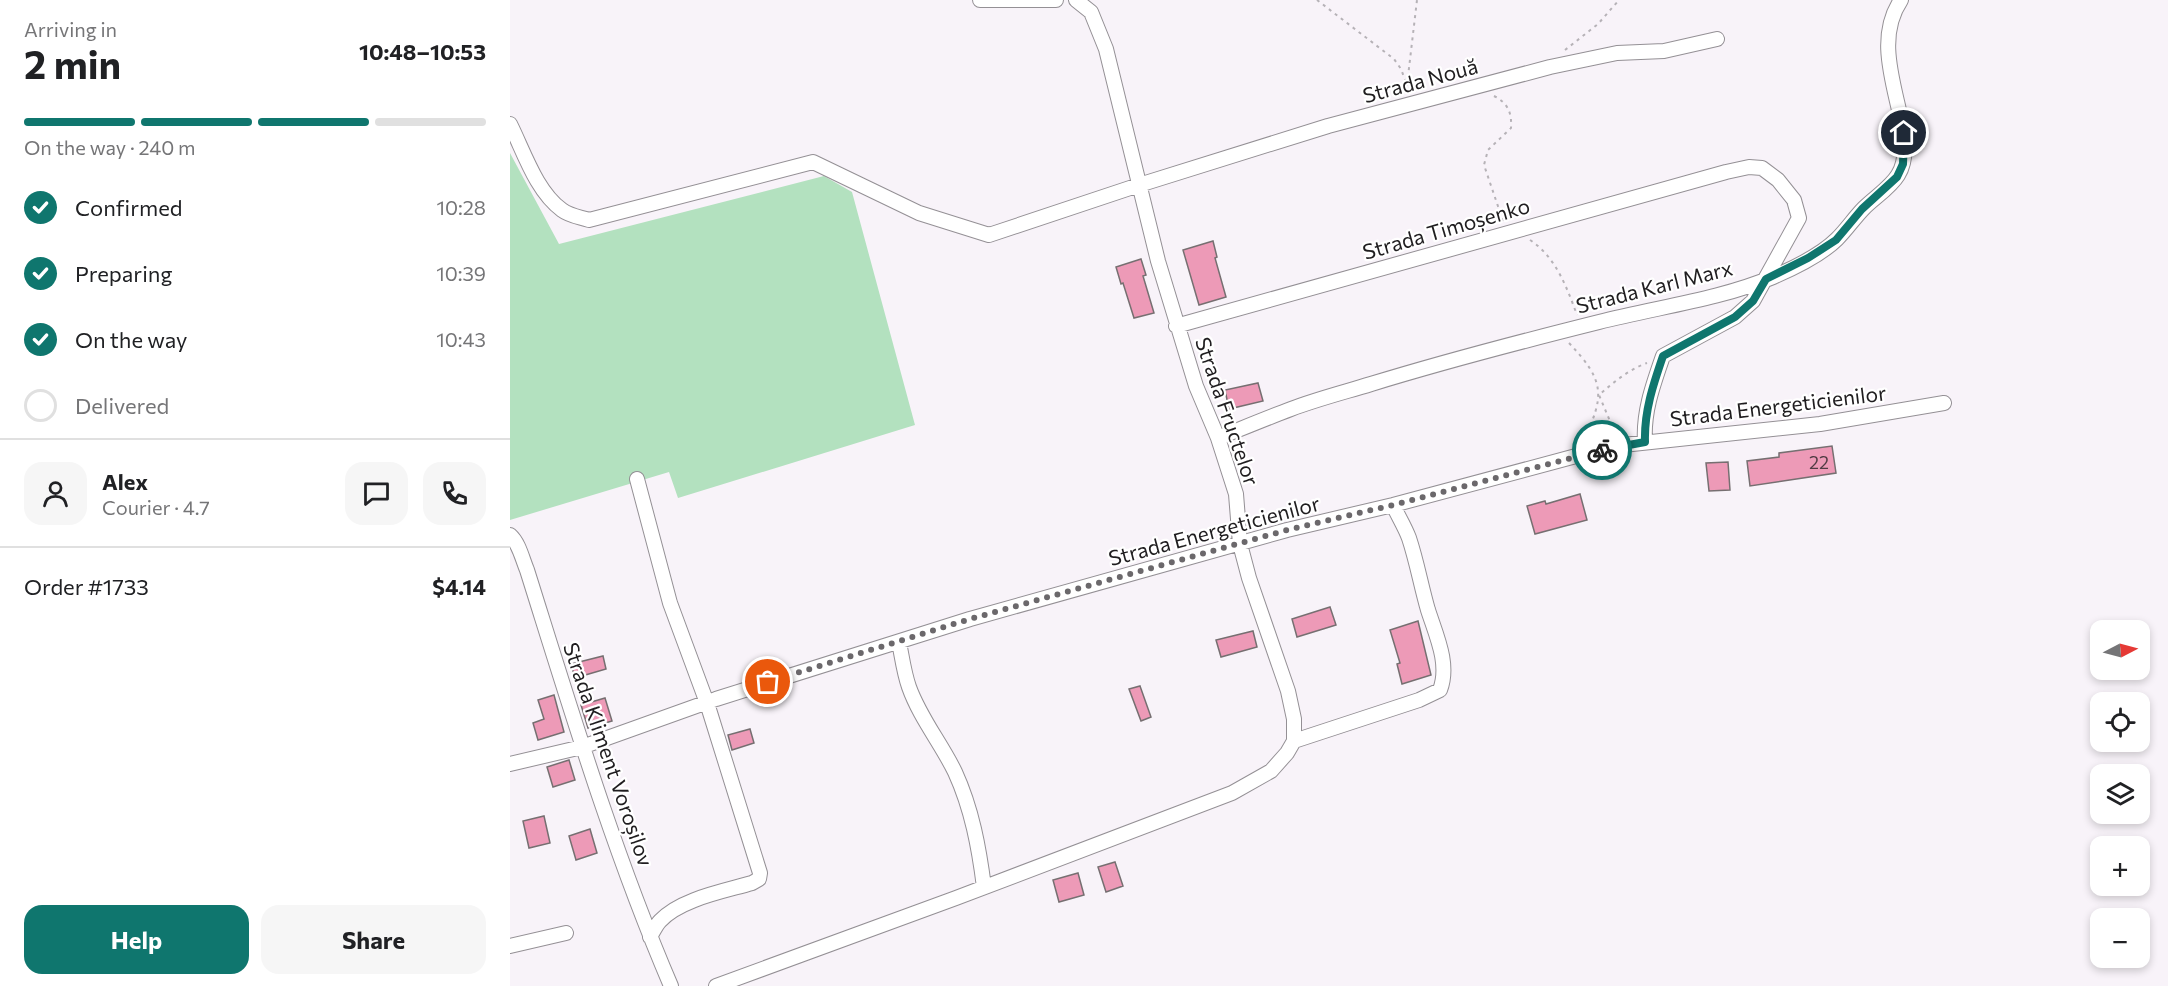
<!DOCTYPE html>
<html lang="en">
<head>
<meta charset="utf-8">
<style>
  body { margin:0; font-family:Commissioner,sans-serif; background:#f6f6f6; color:#202124; height:100vh; display:flex; flex-direction:column; font-size:22px; white-space:nowrap }
  * { box-sizing:border-box; margin:0 }
  p { font-size:20px; color:#757577 }
  .icon { flex:none; width:33px; height:33px; fill:none; stroke:currentColor; stroke-width:2; stroke-linecap:round; stroke-linejoin:round }
  .map { position:relative; flex:1; overflow:hidden }
  .drawer { display:flex; flex-direction:column; background:#fff; width:510px }
  .drawer>* { flex:none }
  .needle { width:39px; rotate:84deg }
  .fabs { position:absolute; left:1580px; top:620px; display:grid; gap:12px }
  .fabs a { display:grid; place-items:center; width:60px; height:60px; border-radius:12px; background:#fff; box-shadow:0 3px 9px #0003; font-size:30px }
  .pin { position:absolute; display:grid; place-items:center; width:51px; height:51px; color:#fff; margin:-26px; border:3px solid #fff; border-radius:50%; box-shadow:0 2px 6px #0007 }
  .courier { position:absolute; display:grid; place-items:center; width:60px; height:60px; margin:-30px; border:4px solid #0f766e; border-radius:50%; background:#fff; color:#222; box-shadow:0 2px 8px #0007 }
  .head em { font-style:normal; font-weight:700 }
  .head div { display:flex; flex-direction:column-reverse }
  .head { display:flex; align-items:center; justify-content:space-between; height:102px; padding:0 24px }
  h1 { font-size:39px; font-weight:700; line-height:45px }
  .bar { display:grid; grid-template-columns:repeat(4,1fr); gap:9px 6px; align-content:center; height:72px; padding:0 24px }
  .bar i { height:8px; border-radius:4px; background:#e0e0e0 }
  .bar .current { background:#0f766e }
  .bar p { grid-column:span 4 }
  .line { display:flex; align-items:center; gap:15px; padding:0 24px; border-top:2px solid #e0e0e0 }
  .line div { flex:1 }
  .round { display:grid; place-items:center; flex:none; width:63px; height:63px; border-radius:18px; background:#f6f6f6 }
  ol { padding:0 24px; list-style:none }
  li { display:flex; align-items:center; gap:18px; height:66px }
  li p { margin-inline-start:auto }
  li .icon { padding:6px; border-radius:50%; background:#0f766e; color:#fff; stroke-width:4 }
  li:last-child { color:#757577 }
  li i { width:33px; height:33px; border:3px solid #e0e0e0; border-radius:50% }
  .action { display:flex; gap:12px; margin-top:auto; padding:12px 24px }
  .action a { flex:1; height:69px; border-radius:18px; background:#0f766e; color:#fff; font-size:24px; font-weight:700; line-height:69px; text-align:center }
  .action a+a { background:#f6f6f6; color:#202124 }
  main { display:flex; flex:1; min-height:0 }
  .map>svg:first-child { display:block }
  .green { fill:#b3e1bf }
  .building { fill:#ed9ab7; stroke:#766f71; stroke-width:1.5 }
  .lines { fill:none; stroke-linecap:round; stroke-linejoin:round }
  .minor-casing { stroke:#949095; stroke-width:16 }
  .path { stroke:#b6b2b7; stroke-width:2; stroke-dasharray:3 4.5; stroke-linecap:butt }
  .minor { stroke:#fff; stroke-width:14 }
  .done { stroke:#6b686b; stroke-width:6; stroke-dasharray:0 10.8 }
  .route { stroke:#0f766e; stroke-width:8 }
  .labels { text-anchor:middle; dominant-baseline:central; stroke-width:4.5; stroke-linejoin:round; paint-order:stroke }
  .number-label { font-size:18px; fill:#523c45 }
  .street-label { font-size:21px; fill:#1f1d1f; stroke:#fff }
</style>
</head>
<body>
<main>
<section class="drawer">
<div class="head"><div><h1>2 min</h1><p>Arriving in</p></div><em>10:48–10:53</em></div>
<div class="bar"><i class="current"></i><i class="current"></i><i class="current"></i><i></i><p>On the way · 240 m</p></div>
<ol>
<li><svg class="icon" aria-label="check" viewBox="0 0 24 24"><path d="M5 12l5 5 9-10"/></svg>Confirmed<p>10:28</p></li>
<li><svg class="icon" aria-label="check" viewBox="0 0 24 24"><path d="M5 12l5 5 9-10"/></svg>Preparing<p>10:39</p></li>
<li><svg class="icon" aria-label="check" viewBox="0 0 24 24"><path d="M5 12l5 5 9-10"/></svg>On the way<p>10:43</p></li>
<li><i></i>Delivered</li>
</ol>
<div class="line" style="height:108px"><a class="round"><svg class="icon" aria-label="person" viewBox="0 0 24 24"><circle cx="12" cy="8" r="4"/><path d="M4 21q1-7 8-7t8 7"/></svg></a><div><b>Alex</b><p>Courier · 4.7</p></div><a class="round"><svg class="icon" aria-label="chat" viewBox="0 0 24 24"><path d="M4 5h16v11H9l-5 4z"/></svg></a><a class="round"><svg class="icon" aria-label="phone" viewBox="0 0 24 24"><path d="M5 4h4l2 5-3 2q2 4 5 5l2-3 5 2v4C11 20 4 13 5 4z"/></svg></a></div>
<div class="line" style="height:78px"><div>Order #1733</div><b>$4.14</b></div>
<div class="action"><a>Help</a><a>Share</a></div>
</section>
<div class="map">
<svg width="1658" height="986" viewBox="0 0 1658 986">
  <rect width="100%" height="100%" fill="#f8f3f9"/>
  <path class="green" d="M 0,153 L 49,244 L 314,176 L 342,192 L 405,425 L 168,498 L 159,472 L 0,520 Z"/>
  <path class="building" d="M 703,241 L 707,257 L 705,258 L 716,297 L 689,305 L 673,250 Z
    M 631,259 L 636,275 L 633,276 L 644,313 L 624,318 L 613,283 L 611,284 L 606,267 Z
    M 748,383 L 753,401 L 719,409 L 715,390 Z
    M 1322,446 L 1326,473 L 1240,486 L 1237,461 L 1269,457 L 1269,453 Z
    M 1218,462 L 1220,490 L 1199,491 L 1196,463 Z
    M 1070,494 L 1077,520 L 1025,534 L 1017,506 L 1035,501 L 1036,504 Z
    M 820,607 L 826,625 L 787,637 L 782,619 Z
    M 908,621 L 921,675 L 892,684 L 887,664 L 890,663 L 880,630 Z
    M 743,631 L 747,647 L 711,657 L 706,640 Z
    M 93,656 L 96,669 L 65,678 L 61,664 Z
    M 630,686 L 641,717 L 631,721 L 619,689 Z
    M 44,695 L 54,732 L 28,740 L 23,723 L 34,719 L 28,700 Z
    M 95,698 L 102,721 L 78,728 L 71,705 Z
    M 240,729 L 244,743 L 222,750 L 218,735 Z
    M 59,760 L 65,780 L 43,787 L 37,767 Z
    M 34,816 L 40,843 L 19,848 L 13,821 Z
    M 80,829 L 87,853 L 66,860 L 59,836 Z
    M 605,862 L 613,886 L 596,892 L 588,867 Z
    M 568,873 L 574,895 L 549,902 L 543,880 Z"/>
  <g class="lines">
    <g class="minor-casing">
      <path id="minor" d="M 470,0 L 546,0
        M 0,124 C 14,152 26,191 52,210 C 60,216 70,217 79,220 L 303,162 L 409,213 L 479,235 L 629,185 L 818,126 L 1040,67 L 1107,53 L 1154,51 L 1207,39
        M 666,326 L 1216,172 L 1239,167 L 1252,168 L 1268,180 L 1284,200 L 1289,218 L 1243,301 L 1225,317 L 1153,356 C 1143,385 1133,412 1135,442
        M 708,438 C 733,428 757,418 781,409 C 807,399 835,392 861,384 C 936,361 1013,341 1089,322 C 1147,307 1208,300 1263,277 C 1284,268 1311,255 1327,239 C 1337,229 1345,217 1354,208 C 1365,197 1380,188 1388,175 C 1414,133 1353,56 1391,0
        M 127,479 L 160,603 L 197,703 L 250,873 L 249,879 L 242,883 C 215,891 170,899 150,921 C 146,925 143,932 140,937
        M 0,535 C 9,543 12,558 17,570 C 61,710 103,851 161,986
        M 389,642 C 392,657 394,673 399,687 C 410,718 431,743 445,772 C 462,809 469,848 474,887
        M 784,741 L 909,700 L 930,690 C 940,664 926,635 918,610 C 911,586 907,562 899,538 C 895,527 888,516 883,505
        M 0,764 L 72,747 L 206,699 L 460,619 L 777,530 L 883,505 L 1066,456 L 1113,445 L 1310,424 L 1434,403
        M 0,946 L 56,933
        M 206,986 L 446,898 L 722,793 L 761,771 L 777,753 L 784,741 L 784,719 L 778,691 L 739,578 L 730,544 L 726,494 L 708,438 L 686,386 L 648,261 L 596,49 L 581,12 L 566,0"/>
    </g>
    <path class="path" d="M 807,0 L 884,59 L 891,69 L 897,85
      M 1055,50 L 1088,24 L 1109,0
      M 894,92 L 897,85 L 907,0
      M 984,96 C 998,103 1002,113 1001,128 L 978,150 L 974,165 L 993,221
      M 1020,240 C 1046,257 1057,288 1067,315
      M 1059,343 C 1094,380 1096,395 1073,441
      M 1105,433 L 1089,395 C 1104,382 1118,370 1137,363"/>
    <use href="#minor" class="minor"/>
  </g>
  <g class="lines">
    <path class="done" d="M 258,682 L 460,619 L 777,530 L 883,505 L 1092,450"/>
    <path class="route" d="M 1092,450 L 1135,442 C 1134,412 1143,385 1153,356 L 1225,317 L 1243,301 L 1256,279 L 1298,258 L 1326,240 L 1352,209 L 1387,177 L 1393,164 L 1394,133"/>
  </g>
  <g class="labels">
    <g class="number-label">
      <text x="1309" y="462">22</text>
    </g>
    <g class="street-label">
      <text transform="translate(910 80) rotate(-15)">Strada Nouă</text>
      <text transform="translate(936 228) rotate(-16)">Strada Timoșenko</text>
      <text transform="translate(1144 286) rotate(-14)">Strada Karl Marx</text>
      <text transform="translate(1268 405) rotate(-7)">Strada Energeticienilor</text>
      <text transform="translate(718 411) rotate(71)">Strada Fructelor</text>
      <text transform="translate(704 530) rotate(-15)">Strada Energeticienilor</text>
      <text transform="translate(99 754) rotate(71)">Strada Kliment Voroșilov</text>
    </g>
  </g>
</svg>
<div class="fabs">
<a><svg class="needle" viewBox="-14 -14 28 28"><path d="M0-13l5 13h-10z" fill="#e53935"/><path d="M0 13l5-13h-10z" fill="#757577"/></svg></a>
<a><svg class="icon" aria-label="locate" viewBox="0 0 24 24"><circle cx="12" cy="12" r="6"/><path d="M12 2v4M12 18v4M2 12h4M18 12h4"/></svg></a>
<a><svg class="icon" aria-label="layers" viewBox="0 0 24 24"><path d="M12 4l9 5-9 5-9-5zM3 14l9 5 9-5"/></svg></a>
<a>+</a>
<a>−</a>
</div>
<div class="pin" style="left:258px;top:682px;background:#ea580c"><svg class="icon" aria-label="bag" viewBox="0 0 24 24"><path d="M5 8h14l-1 12H6zM9 8a3 3 0 0 1 6 0"/></svg></div>
<div class="pin" style="left:1394px;top:133px;background:#1f2937"><svg class="icon" aria-label="home" viewBox="0 0 24 24"><path d="M3 11l9-7 9 7M6 9v11h12V9"/></svg></div>
<div class="courier" style="left:1092px;top:450px"><svg class="icon" aria-label="bike" viewBox="0 0 24 24"><circle cx="6" cy="16" r="4"/><circle cx="18" cy="16" r="4"/><path d="M6 16l4-8h5l3 8M10 8l3 8H6M13 5h3"/></svg></div>
</div>
</main>
</body>
</html>
